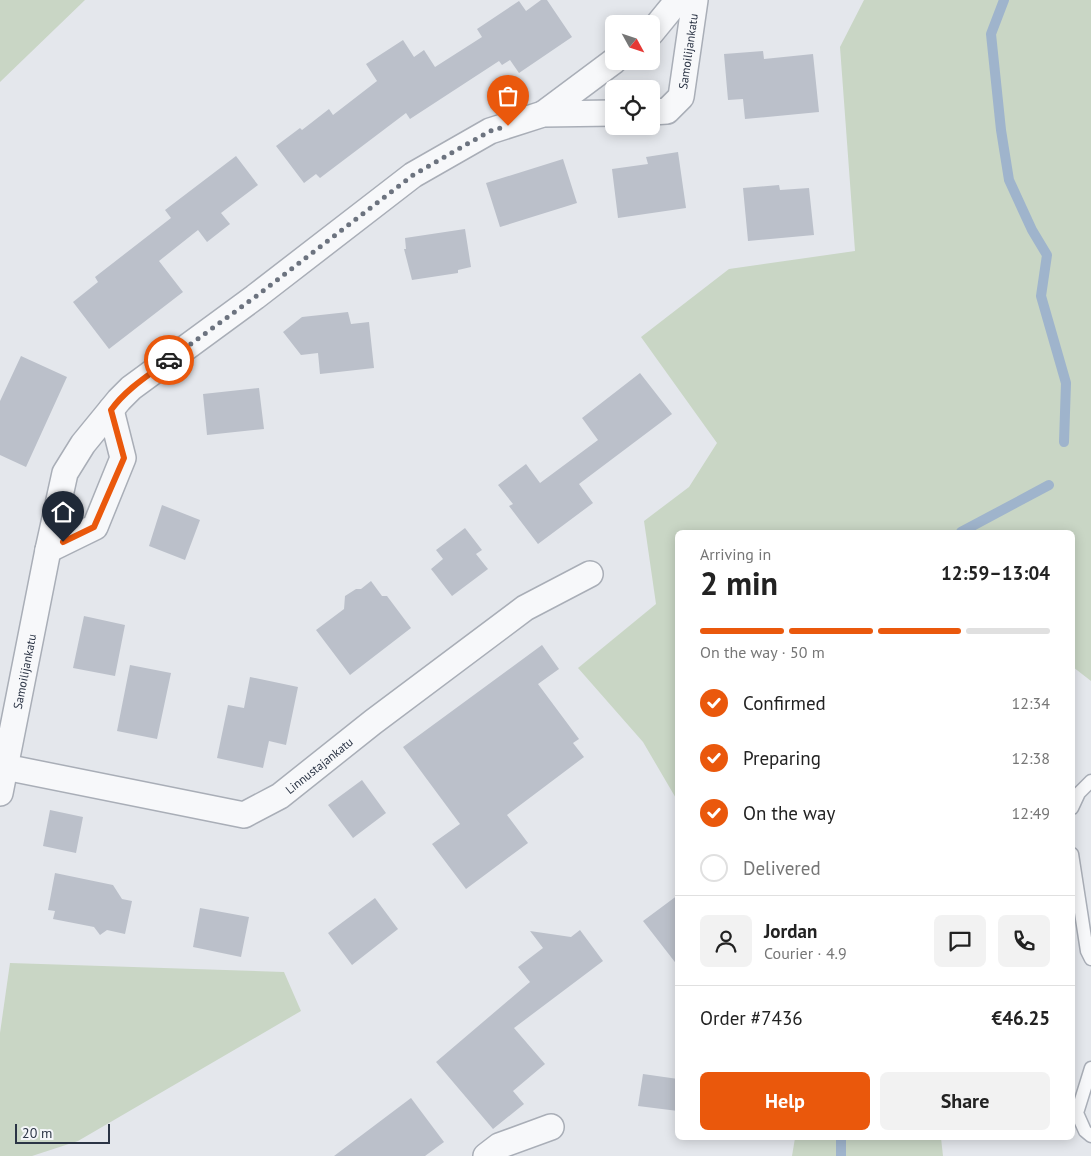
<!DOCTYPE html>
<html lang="en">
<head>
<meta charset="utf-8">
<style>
  body { margin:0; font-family:"PT Sans",sans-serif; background:#f2f2f2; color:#222; height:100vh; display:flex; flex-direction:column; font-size:19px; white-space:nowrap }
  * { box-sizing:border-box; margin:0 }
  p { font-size:16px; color:#767676 }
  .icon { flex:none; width:28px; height:28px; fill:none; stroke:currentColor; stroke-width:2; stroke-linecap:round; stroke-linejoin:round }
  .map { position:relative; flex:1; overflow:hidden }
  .drawer { position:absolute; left:675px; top:530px; width:400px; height:610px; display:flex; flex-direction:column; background:#fff; border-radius:8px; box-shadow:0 2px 12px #0003 }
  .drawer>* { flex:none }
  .needle { width:32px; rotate:130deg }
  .fabs { position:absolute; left:605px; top:15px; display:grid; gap:10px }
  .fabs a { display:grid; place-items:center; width:55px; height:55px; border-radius:8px; background:#fff; box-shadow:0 2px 12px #0003; font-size:25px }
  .scale { position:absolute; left:15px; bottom:12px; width:95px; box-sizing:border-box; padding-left:5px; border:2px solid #2b3445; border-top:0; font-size:14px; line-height:18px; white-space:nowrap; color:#2b3445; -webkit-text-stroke:4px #f4f6f9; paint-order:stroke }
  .pin { position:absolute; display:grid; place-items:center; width:42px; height:42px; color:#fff; margin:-51px -21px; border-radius:50% 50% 50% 0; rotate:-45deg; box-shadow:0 0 5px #0007 }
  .pin .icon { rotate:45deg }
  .courier { position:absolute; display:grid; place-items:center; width:50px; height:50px; margin:-25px; border:4px solid #ea580c; border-radius:50%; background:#fff; color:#222; box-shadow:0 1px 6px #0007 }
  .head em { font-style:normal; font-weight:700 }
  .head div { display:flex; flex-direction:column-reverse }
  .head { display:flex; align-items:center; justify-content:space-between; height:85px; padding:0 25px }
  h1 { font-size:32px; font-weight:700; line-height:38px }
  .bar { display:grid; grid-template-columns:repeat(4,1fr); gap:8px 5px; align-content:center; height:60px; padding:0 25px }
  .bar i { height:6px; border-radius:4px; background:#e0e0e0 }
  .bar .active { background:#ea580c }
  .bar p { grid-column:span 4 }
  .line { display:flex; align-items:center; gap:12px; padding:0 25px; border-top:1px solid #e0e0e0 }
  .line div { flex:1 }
  .round { display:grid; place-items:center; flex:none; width:52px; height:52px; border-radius:8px; background:#f2f2f2 }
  ol { padding:0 25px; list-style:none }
  li { display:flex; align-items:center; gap:15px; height:55px }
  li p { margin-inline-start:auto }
  li .icon { padding:5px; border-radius:50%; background:#ea580c; color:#fff; stroke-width:4 }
  li:last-child { color:#767676 }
  li i { width:28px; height:28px; border:2px solid #e0e0e0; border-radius:50% }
  .primary-button { display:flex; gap:10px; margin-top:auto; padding:10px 25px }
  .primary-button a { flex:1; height:58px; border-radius:8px; background:#ea580c; color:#fff; font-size:20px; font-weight:700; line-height:58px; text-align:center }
  .primary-button a+a { background:#f2f2f2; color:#222 }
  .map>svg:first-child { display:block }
  .green { fill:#c9d6c5 }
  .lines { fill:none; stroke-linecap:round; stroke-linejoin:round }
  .stream { stroke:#9fb4cc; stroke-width:10 }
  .building { fill:#bbc0ca }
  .lane-casing { stroke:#a9aeb7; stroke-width:15 }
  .street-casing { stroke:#a9aeb7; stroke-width:28 }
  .lane { stroke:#f7f8fa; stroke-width:12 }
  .street { stroke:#f7f8fa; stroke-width:25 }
  .done { stroke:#6c737f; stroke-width:5; stroke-dasharray:0 9 }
  .route { stroke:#ea580c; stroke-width:6 }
  .labels { text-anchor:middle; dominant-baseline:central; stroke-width:4; stroke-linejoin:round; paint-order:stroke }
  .street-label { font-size:12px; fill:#2b3445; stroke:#f4f6f9 }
</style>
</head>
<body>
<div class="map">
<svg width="1091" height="1156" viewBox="0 0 1091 1156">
  <rect width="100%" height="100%" fill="#e4e7ec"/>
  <path class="green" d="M 0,0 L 85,0 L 0,82 Z
    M 864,0 L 1091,0 L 1091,681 L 1073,667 L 1072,532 L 678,532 L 677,800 L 643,742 L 578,668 L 656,604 L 644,521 L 689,487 L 717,443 L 641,337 L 729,269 L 855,251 L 840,47 Z
    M 10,963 L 284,972 L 301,1011 L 78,1141 L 32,1156 L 0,1156 L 0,1033 Z
    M 795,1138 L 941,1138 L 943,1156 L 792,1156 Z"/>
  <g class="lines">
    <path class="stream" d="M 1004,0 L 991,34 L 1001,130 L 1009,180 L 1032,230 L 1047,255 L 1041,296 L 1066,383 L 1064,442
      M 961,532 L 1049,485
      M 841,1156 L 841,1138"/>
  </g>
  <path class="building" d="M 541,0 L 547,0 L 572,37 L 519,73 L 510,60 L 502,65 L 499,61 L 410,119 L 406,113 L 320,178 L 316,174 L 304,183 L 276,146 L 300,128 L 302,130 L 329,109 L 333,115 L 377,81 L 366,64 L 403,40 L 414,57 L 424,50 L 435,67 L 482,37 L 477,29 L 519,1 L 526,11 Z
    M 763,51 L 764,59 L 813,54 L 819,112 L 745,119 L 743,99 L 728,100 L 724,54 Z
    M 678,152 L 686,208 L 618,218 L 612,169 L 648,164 L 646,157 Z
    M 236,156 L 258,185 L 221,213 L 230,224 L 207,242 L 198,230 L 159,261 L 183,292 L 109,349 L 73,302 L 98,282 L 95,277 L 171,218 L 165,210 Z
    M 563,159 L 577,203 L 500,227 L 486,183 Z
    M 779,185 L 780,190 L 809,188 L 814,235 L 748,241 L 743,188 Z
    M 465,229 L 471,267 L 458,270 L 458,273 L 412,280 L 404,249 L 406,249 L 405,238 Z
    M 348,312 L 351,324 L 369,322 L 374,368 L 320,374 L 318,353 L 301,355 L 283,332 L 302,317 Z
    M 21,356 L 67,377 L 26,467 L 0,455 L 0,401 Z
    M 640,373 L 672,414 L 579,484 L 593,503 L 538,544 L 509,506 L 513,504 L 498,485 L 526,464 L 540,483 L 598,440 L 582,418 Z
    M 259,388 L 264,429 L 207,435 L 203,394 Z
    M 162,505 L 200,520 L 185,560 L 149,546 Z
    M 465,528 L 482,550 L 476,554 L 488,569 L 452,596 L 431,569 L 443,559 L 436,550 Z
    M 371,581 L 382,596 L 387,596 L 411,628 L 350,675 L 316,630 L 344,609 L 345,596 L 356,589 L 361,589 Z
    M 84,616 L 125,625 L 115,676 L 73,668 Z
    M 542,645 L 559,669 L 538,684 L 579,739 L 573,743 L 584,757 L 507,815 L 528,843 L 466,889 L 432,844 L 460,824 L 403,747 Z
    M 130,665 L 171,673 L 157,739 L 117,731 Z
    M 250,677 L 298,687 L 286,745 L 269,741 L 263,768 L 217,758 L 228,705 L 244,708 Z
    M 362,780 L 386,813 L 353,838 L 328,805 Z
    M 50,810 L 83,817 L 76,853 L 43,846 Z
    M 55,873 L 113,885 L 122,899 L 132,901 L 125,934 L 107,930 L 100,935 L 94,927 L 53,919 L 55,911 L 48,910 Z
    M 678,895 L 678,966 L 643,921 Z
    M 375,898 L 398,929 L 352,965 L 328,933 Z
    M 200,908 L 249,917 L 241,957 L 193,947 Z
    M 580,930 L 603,961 L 514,1028 L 545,1064 L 513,1091 L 524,1104 L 493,1129 L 436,1062 L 530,982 L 518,967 L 543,948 L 530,931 L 571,937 Z
    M 643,1074 L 678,1079 L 678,1111 L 638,1106 Z
    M 411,1098 L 444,1142 L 425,1156 L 334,1156 Z"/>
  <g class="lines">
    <g class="lane-casing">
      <path id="lane" d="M 1072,808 L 1079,793 L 1091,781
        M 1072,854 L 1087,951 L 1091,959
        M 1091,1068 L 1077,1113 L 1085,1131 L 1091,1136"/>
    </g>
    <g class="street-casing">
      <g id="street">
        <path d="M 651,33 L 678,0"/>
        <path id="s1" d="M 651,112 L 667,111 L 681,97 L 695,0"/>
        <path d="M 543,114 L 614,61"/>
        <path d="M 48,550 L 95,527 L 123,458 L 111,410"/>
        <path id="s2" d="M 0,766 L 244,815 L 280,796 L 373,722 L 525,608 L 590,574"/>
        <path id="s3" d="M 0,793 L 48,550 L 65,473 L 83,444 L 119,400 L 131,388 L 255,297 L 413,175 L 490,131 L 543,114 L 614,113"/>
        <path d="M 486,1156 L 499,1146 L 551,1127"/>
      </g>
    </g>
    <use href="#lane" class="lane"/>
    <use href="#street" class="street"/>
  </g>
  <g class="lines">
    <path class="done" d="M 169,360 L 255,297 L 413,175 L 490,131 L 508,126"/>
    <path class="route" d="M 63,542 L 94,527 L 124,458 L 111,410 C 126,389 149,375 169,360"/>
  </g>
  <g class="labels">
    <g class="street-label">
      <text stroke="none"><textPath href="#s1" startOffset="82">Samoilijankatu</textPath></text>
      <text stroke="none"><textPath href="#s3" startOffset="124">Samoilijankatu</textPath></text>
      <text stroke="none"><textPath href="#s2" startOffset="339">Linnustajankatu</textPath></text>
    </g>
  </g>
</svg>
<div class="fabs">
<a><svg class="needle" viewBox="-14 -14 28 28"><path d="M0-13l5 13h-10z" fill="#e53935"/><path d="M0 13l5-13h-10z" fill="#767676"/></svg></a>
<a><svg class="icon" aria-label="locate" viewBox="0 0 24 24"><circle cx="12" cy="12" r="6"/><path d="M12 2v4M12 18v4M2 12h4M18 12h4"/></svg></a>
</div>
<div class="scale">20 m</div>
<div class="pin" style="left:508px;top:126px;background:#ea580c"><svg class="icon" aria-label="bag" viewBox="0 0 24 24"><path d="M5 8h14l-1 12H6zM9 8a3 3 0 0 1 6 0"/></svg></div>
<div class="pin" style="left:63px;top:542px;background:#1f2937"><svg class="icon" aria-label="home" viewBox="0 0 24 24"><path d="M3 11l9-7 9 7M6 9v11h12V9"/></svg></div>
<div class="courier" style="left:169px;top:360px"><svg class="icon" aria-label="car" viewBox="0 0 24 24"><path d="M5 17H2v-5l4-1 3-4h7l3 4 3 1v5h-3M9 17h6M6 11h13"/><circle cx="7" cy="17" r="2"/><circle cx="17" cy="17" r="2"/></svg></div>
<section class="drawer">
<div class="head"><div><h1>2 min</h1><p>Arriving in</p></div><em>12:59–13:04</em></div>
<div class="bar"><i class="active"></i><i class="active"></i><i class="active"></i><i></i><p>On the way · 50 m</p></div>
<ol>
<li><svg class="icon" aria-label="check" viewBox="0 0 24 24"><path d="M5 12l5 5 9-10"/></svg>Confirmed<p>12:34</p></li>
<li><svg class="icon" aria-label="check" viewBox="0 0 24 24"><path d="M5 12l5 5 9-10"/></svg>Preparing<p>12:38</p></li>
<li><svg class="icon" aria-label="check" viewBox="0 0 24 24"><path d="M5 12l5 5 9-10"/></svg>On the way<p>12:49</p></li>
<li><i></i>Delivered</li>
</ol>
<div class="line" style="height:90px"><a class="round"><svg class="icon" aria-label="person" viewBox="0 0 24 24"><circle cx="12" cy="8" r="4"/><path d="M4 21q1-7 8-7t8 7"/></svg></a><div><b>Jordan</b><p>Courier · 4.9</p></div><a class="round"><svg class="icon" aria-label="chat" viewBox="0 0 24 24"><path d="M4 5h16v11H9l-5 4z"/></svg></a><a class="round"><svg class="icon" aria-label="phone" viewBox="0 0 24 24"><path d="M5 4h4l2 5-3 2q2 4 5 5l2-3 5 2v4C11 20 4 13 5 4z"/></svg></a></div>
<div class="line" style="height:65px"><div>Order #7436</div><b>€46.25</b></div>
<div class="primary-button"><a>Help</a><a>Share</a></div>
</section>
</div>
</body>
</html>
